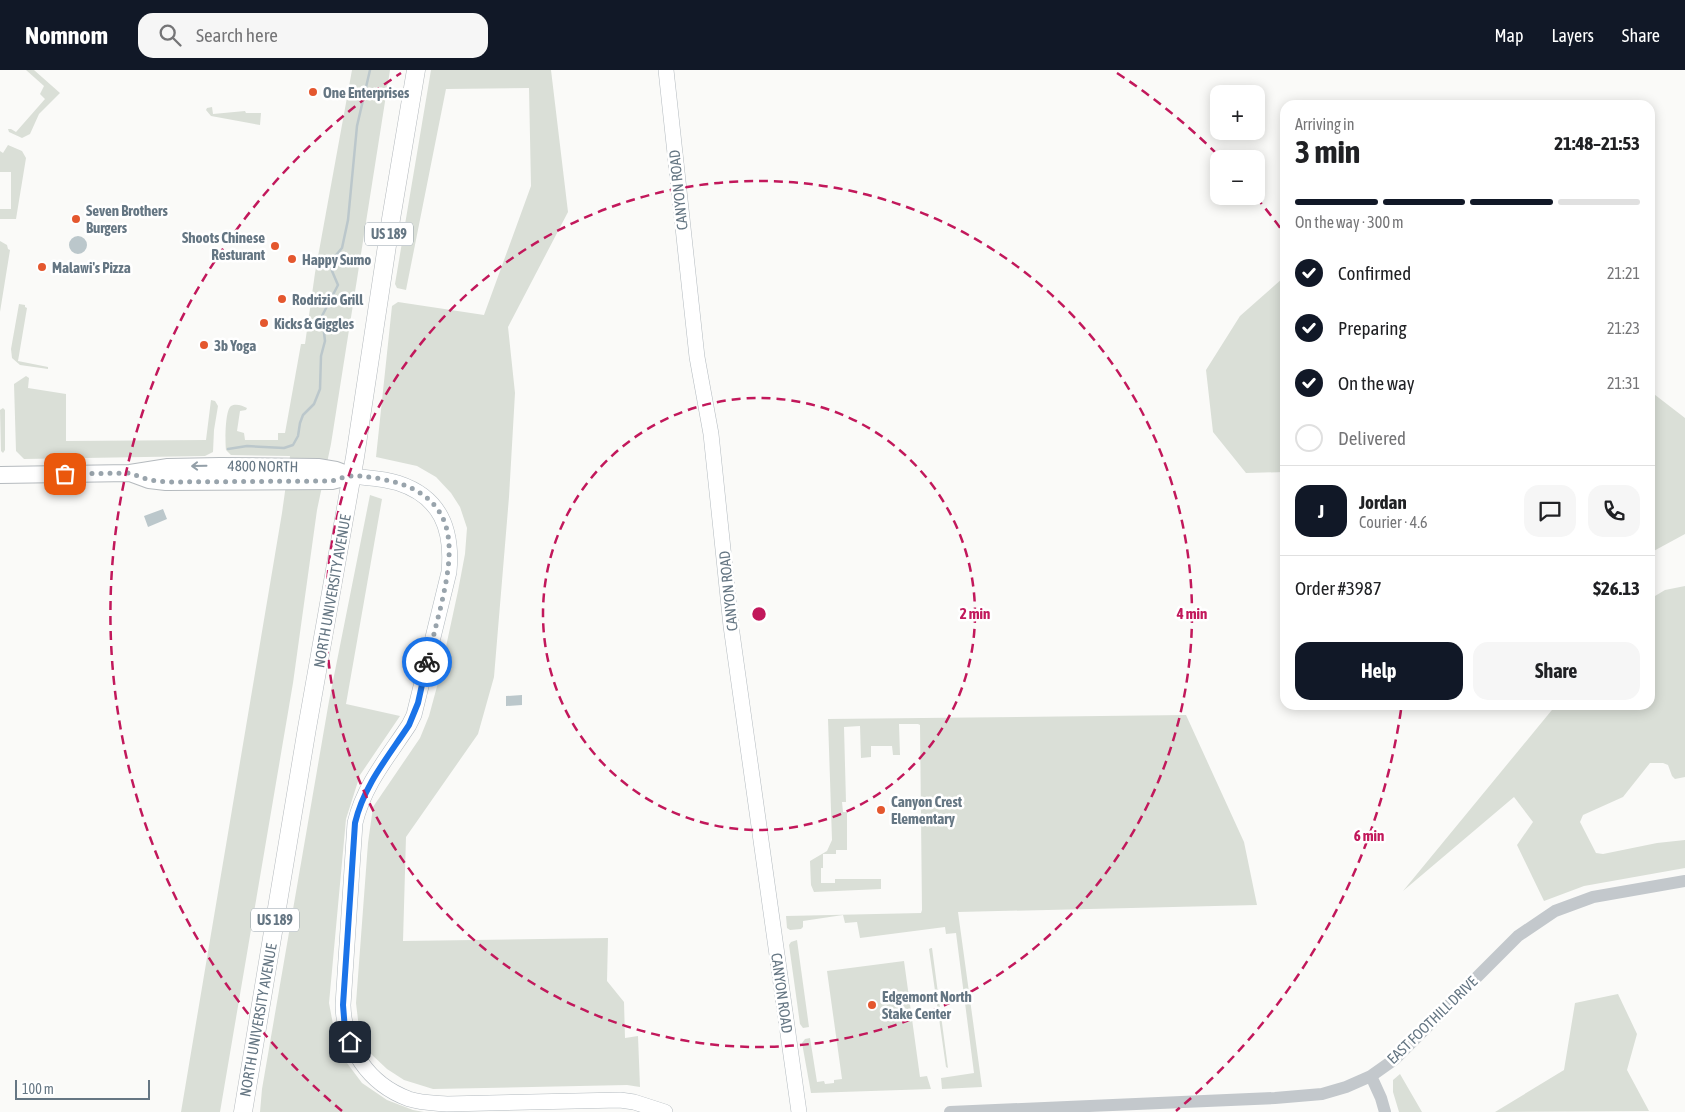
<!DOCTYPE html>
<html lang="en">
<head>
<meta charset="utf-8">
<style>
  body { margin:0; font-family:"Asap Condensed",sans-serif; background:#f6f6f6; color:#202124; height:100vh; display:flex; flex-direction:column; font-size:19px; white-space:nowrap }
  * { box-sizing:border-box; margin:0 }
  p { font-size:16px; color:#757577 }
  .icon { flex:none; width:28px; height:28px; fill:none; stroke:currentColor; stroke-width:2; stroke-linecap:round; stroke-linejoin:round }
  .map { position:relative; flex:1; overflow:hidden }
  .details { position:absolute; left:1280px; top:30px; width:375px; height:610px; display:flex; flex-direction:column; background:#fff; border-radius:15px; box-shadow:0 2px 12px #0003 }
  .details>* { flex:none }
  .tools { position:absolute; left:1210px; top:15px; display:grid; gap:10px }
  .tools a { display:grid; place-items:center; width:55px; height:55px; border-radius:10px; background:#fff; box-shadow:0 2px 12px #0003; font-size:25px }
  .scale { position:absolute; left:15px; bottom:12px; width:135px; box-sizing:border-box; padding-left:5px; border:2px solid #657683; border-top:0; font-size:14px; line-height:18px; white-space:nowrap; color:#657683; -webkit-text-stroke:4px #fff; paint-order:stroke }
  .pin { position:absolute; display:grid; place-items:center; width:42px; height:42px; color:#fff; margin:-21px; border-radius:10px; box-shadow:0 2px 8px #0006 }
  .courier { position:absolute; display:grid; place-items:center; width:50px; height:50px; margin:-25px; border:4px solid #1a73e8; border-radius:50%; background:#fff; color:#222; box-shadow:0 1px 6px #0007 }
  .summary em { font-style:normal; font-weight:700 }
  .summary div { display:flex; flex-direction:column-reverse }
  .summary { display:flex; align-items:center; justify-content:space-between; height:85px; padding:0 15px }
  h1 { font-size:32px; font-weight:700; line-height:38px }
  .bar { display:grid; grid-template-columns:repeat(4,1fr); gap:8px 5px; align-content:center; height:60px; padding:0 15px }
  .bar i { height:6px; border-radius:4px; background:#e0e0e0 }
  .bar .current { background:#111827 }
  .bar p { grid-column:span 4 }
  .line { display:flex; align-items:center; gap:12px; padding:0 15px; border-top:1px solid #e0e0e0 }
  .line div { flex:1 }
  .round { display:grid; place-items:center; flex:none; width:52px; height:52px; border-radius:15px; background:#f6f6f6 }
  ol { padding:0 15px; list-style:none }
  li { display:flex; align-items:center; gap:15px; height:55px }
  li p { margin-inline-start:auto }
  li .icon { padding:5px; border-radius:50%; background:#111827; color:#fff; stroke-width:4 }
  li:last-child { color:#757577 }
  li i { width:28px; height:28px; border:2px solid #e0e0e0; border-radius:50% }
  .cta { display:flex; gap:10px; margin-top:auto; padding:10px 15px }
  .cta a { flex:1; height:58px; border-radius:15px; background:#111827; color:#fff; font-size:20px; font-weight:700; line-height:58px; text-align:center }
  .cta a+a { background:#f6f6f6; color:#202124 }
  header { display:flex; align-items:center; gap:30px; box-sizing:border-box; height:70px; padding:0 25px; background:#111827; color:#fff }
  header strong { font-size:24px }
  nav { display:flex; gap:28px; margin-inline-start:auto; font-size:18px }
  .search { width:350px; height:45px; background:#f6f6f6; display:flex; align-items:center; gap:12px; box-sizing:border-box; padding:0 18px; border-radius:15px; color:#757577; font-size:19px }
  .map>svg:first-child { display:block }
  .green { fill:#dadfd7 }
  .water { fill:#bbc7cb }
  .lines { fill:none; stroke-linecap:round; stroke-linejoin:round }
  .stream { stroke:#bbc7cb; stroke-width:2.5 }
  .secondary-casing { stroke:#b3babf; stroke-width:16 }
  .primary-casing { stroke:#b5babe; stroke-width:18 }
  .trunk-casing { stroke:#b4b9bd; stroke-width:19 }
  .tertiary { stroke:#c3c8cc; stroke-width:12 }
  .secondary { stroke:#fff; stroke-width:15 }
  .primary { stroke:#fff; stroke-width:16 }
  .trunk { stroke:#fff; stroke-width:18 }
  .oneway { stroke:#939fa8 }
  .done { stroke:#99a4ac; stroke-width:5; stroke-dasharray:0 9 }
  .route { stroke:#1a73e8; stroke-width:6 }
  .ring { fill:none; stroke:#c2185b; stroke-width:2.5; stroke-dasharray:9 6 }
  .poi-dot { fill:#e4572e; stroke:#fff; stroke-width:2 }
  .labels { text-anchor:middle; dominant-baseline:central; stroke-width:5; stroke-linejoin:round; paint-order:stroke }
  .shield { fill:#fff; stroke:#939fa8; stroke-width:1 }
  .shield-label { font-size:14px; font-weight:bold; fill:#657683 }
  .poi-label { font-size:15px; font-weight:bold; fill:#657683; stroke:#fff; text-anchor:start }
  .street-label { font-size:15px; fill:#657683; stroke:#fff }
  .centre { fill:#c2185b; stroke:#fff; stroke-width:2.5 }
  .ring-label { font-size:15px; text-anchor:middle; font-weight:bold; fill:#c2185b; stroke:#fff; stroke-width:5; stroke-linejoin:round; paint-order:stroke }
</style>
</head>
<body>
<header>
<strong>Nomnom</strong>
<div class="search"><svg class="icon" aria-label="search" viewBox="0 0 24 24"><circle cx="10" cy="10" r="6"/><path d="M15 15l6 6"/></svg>Search here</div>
<nav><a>Map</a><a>Layers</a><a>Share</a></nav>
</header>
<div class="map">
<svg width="1685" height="1042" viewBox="0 0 1685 1042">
  <rect width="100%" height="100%" fill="#fafaf8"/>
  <path class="green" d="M 26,0 L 34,0 L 60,23 L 39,44 L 30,64 L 22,68 L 9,62 L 8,59 L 11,59 L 16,62 L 45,29 L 40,24 L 44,16 Z
    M 352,0 L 390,0 L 331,374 L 317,440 L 293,613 L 220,1042 L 181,1042 L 282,443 L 290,386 L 231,385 L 226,380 C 225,372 225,340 231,336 C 236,333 243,336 247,338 L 246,340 L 240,341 L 237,361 L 244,363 L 245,370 L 278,370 L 278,363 L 285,363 L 301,274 L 305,274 L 315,203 Z
    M 431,0 L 551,0 L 568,142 L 508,257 L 515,323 L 509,427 L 494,607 L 478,664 L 406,767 L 403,871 L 608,868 L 607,911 L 624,932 L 625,968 L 638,966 L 640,1017 L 627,1015 L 433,1019 L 404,1010 L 387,999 L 370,983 L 359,958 L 356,933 L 368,773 L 373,737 L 420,668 L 429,646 L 439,609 L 458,521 L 465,484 L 467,458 L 460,437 L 451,423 L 436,407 L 417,396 L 376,387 L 392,236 L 398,232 L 484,245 L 531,116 L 529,18 L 446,19 L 406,220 L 397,218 L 395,214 Z
    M 212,37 L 213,44 L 245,41 L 246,43 L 261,43 L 260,55 L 211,46 L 206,40 L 207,38 Z
    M 8,75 L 22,81 L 26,88 L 16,149 L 0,149 L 0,139 L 11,139 L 11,102 L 0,102 L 0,81 L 3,83 Z
    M 0,171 L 7,175 L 8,179 L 10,180 L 0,242 Z
    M 1283,208 L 1285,208 L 1285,402 L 1246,403 L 1213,362 L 1206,300 L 1240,246 Z
    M 19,234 L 25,235 L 25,237 L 27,238 L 18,291 L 48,297 L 48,299 L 20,295 L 12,288 L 11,279 Z
    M 26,306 L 29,308 L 28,318 L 66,324 L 66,371 L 206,370 L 211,330 L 215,331 L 218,336 L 214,360 L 213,382 L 205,386 L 24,389 L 16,381 L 14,314 Z
    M 1650,321 L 1685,348 L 1685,464 L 1650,483 Z
    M 3,338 L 5,340 L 5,380 L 3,383 L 1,381 L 0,340 Z
    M 370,425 L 382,429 L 346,634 L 400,646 L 360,705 L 346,749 L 329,933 L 338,981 L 362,1013 L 387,1030 L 413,1040 L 424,1042 L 260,1042 L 262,1019 L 329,631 Z
    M 1685,516 L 1685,707 L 1675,709 L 1672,706 L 1668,695 L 1663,693 L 1650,693 L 1623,727 L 1583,745 L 1580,752 L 1596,783 L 1603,784 L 1657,773 L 1685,770 L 1685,798 L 1584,816 L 1544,831 L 1517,775 L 1533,752 L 1514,727 L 1403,821 L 1556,635 L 1650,635 L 1650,529 L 1665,520 Z
    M 1186,645 L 1244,772 L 1257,835 L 958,842 L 982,1017 L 942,1019 L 941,1008 L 974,1003 L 956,863 L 946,864 L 945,857 L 860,868 L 857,852 L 845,853 L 843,845 L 803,851 L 803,857 L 801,859 L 790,860 L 787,858 L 786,846 L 921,843 L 922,840 L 920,655 L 918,654 L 899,654 L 900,685 L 893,685 L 892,676 L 871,676 L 871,687 L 861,688 L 860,656 L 844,657 L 846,732 L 842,732 L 843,742 L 847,742 L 847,780 L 836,780 L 836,784 L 823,784 L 823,798 L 821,798 L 821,813 L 835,813 L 835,809 L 881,809 L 881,819 L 814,822 L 811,815 L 810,791 L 827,781 L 832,770 L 828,649 Z
    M 797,870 L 809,957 L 803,958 L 800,954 L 789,875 L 791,872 Z
    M 931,878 L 932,878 L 948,998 L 946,997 L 929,879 Z
    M 904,891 L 920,1007 L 927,1006 L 931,1019 L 811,1023 L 802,973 L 805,969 L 810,968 L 817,1012 L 824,1011 L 825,1014 L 834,1013 L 834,1010 L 842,1009 L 827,901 Z
    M 1618,924 L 1637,964 L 1627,1000 L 1649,1041 L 1495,1042 L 1564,1000 L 1575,933 Z
    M 1400,1004 L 1422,1042 L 1399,1042 L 1393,1022 L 1393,1010 Z"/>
  <path class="water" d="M69 175a9 9 0 1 1 18 0a9 9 0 1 1-18 0Z
    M 163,439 L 167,449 L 148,457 L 144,446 Z
    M 522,625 L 522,635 L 506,636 L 506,626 Z"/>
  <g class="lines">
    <path class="stream" d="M 228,379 L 247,376 L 284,378 L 293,375 L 298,366 L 300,353 L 303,345 L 314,334 L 320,319 L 321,286 L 325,271 L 322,246 L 338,215 L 332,201 L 331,191 L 342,178 L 348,150 L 357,56 L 370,0"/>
    <g class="secondary-casing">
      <path id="secondary" d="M 666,0 L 697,287 L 711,364 L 731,556 L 799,1042
        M 352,406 C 367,408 383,408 398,413 C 441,427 453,459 449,502 L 414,645 L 409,655 C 388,687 364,715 355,753 L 343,935 C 344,977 368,1014 409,1029 C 421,1033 435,1033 447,1034 L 620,1030 L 634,1032 L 665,1042"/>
    </g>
    <g class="primary-casing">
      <path id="primary" d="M 130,403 L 149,410 L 166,412 L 332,411 L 352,406
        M 0,405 L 130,403 L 168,397 L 220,396 L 318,397 L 336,400 L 352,406"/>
    </g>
    <g class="trunk-casing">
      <path id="trunk" d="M 243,1042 L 307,658 L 355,387 L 391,149 L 416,0"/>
    </g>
    <path class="tertiary" d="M 1371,1006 L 1381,1028 L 1385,1042
      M 950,1042 L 1275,1028 L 1322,1024 L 1346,1017 L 1371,1006 L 1395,989 L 1518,866 L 1555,841 L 1593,827 L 1685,811"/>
    <use href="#secondary" class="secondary"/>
    <use href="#primary" class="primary"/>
    <use href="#trunk" class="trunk"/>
  </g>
  <defs><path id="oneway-shaft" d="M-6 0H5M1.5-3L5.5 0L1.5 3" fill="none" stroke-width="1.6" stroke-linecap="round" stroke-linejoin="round" transform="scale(1.25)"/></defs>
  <use class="oneway" href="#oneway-shaft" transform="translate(199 396) rotate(179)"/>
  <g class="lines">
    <path class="done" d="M 65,404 L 130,403 L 149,410 L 166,412 L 332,411 C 338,409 344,407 351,406 C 365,405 390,410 404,415 C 461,437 452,487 441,536 C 436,555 432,573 427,592"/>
    <path class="route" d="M 350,972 L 345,960 L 343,935 L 355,753 C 364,715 388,687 409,655 L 418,633 L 427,592"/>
  </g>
  <g class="ring">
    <circle cx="759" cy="544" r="216"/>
    <circle cx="759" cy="544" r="433"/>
    <path d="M1401 640A649 649 0 0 1 1176 1041M342 1041A649 649 0 0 1 401 3M1117 3A649 649 0 0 1 1218 85M1256 127A649 649 0 0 1 1284 163"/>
  </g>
  <g class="poi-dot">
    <circle cx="313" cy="22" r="5"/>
    <circle cx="76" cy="149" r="5"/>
    <circle cx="275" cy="176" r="5"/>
    <circle cx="292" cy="189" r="5"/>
    <circle cx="42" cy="197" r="5"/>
    <circle cx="282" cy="229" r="5"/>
    <circle cx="264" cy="253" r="5"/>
    <circle cx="204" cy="275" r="5"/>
    <circle cx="881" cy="740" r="5"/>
    <circle cx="872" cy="935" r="5"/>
  </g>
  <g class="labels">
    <g class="shield">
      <rect x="365" y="152.5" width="48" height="23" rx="4"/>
      <rect x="251" y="838.5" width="48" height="23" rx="4"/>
    </g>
    <g class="shield-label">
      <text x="389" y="164">US 189</text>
      <text x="275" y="850">US 189</text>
    </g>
    <g class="poi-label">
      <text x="323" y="22">One Enterprises</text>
      <text x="86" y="140">Seven Brothers<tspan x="86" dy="17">Burgers</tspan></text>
      <text x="265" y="167" text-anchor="end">Shoots Chinese<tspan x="265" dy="17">Resturant</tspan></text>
      <text x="302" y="189">Happy Sumo</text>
      <text x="52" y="197">Malawi's Pizza</text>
      <text x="292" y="229">Rodrizio Grill</text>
      <text x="274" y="253">Kicks &amp; Giggles</text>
      <text x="214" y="275">3b Yoga</text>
      <text x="891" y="731">Canyon Crest<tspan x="891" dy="17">Elementary</tspan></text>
      <text x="882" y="926">Edgemont North<tspan x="882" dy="17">Stake Center</tspan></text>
    </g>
    <g class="street-label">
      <text transform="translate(678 120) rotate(-96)">CANYON ROAD</text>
      <text transform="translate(263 396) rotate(1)">4800 NORTH</text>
      <text transform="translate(332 521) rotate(-80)">NORTH UNIVERSITY AVENUE</text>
      <text transform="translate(728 521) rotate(-96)">CANYON ROAD</text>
      <text transform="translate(782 923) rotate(82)">CANYON ROAD</text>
      <text transform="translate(258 950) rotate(-80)">NORTH UNIVERSITY AVENUE</text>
      <text transform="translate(1432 950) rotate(-44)">EAST FOOTHILL DRIVE</text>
    </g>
  </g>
  <circle cx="759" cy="544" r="8" class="centre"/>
  <g class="ring-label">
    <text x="975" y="549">2 min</text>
    <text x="1192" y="549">4 min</text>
    <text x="1369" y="771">6 min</text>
  </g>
</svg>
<div class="tools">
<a>+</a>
<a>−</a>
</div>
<div class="scale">100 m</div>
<div class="pin" style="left:65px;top:404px;background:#ea580c"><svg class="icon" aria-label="bag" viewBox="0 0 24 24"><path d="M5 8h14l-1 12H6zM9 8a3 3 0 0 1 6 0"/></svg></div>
<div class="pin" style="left:350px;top:972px;background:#1f2937"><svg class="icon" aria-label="home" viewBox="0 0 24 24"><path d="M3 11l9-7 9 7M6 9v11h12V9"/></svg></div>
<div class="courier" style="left:427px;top:592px"><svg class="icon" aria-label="bike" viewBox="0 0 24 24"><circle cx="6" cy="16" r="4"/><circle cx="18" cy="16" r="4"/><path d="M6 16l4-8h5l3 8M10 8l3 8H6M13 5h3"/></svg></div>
<section class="details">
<div class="summary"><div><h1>3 min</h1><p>Arriving in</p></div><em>21:48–21:53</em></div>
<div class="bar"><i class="current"></i><i class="current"></i><i class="current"></i><i></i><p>On the way · 300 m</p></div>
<ol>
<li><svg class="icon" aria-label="check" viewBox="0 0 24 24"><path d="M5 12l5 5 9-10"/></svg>Confirmed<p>21:21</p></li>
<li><svg class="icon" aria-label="check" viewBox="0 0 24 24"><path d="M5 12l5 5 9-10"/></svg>Preparing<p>21:23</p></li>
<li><svg class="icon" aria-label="check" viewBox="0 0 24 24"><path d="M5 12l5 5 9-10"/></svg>On the way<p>21:31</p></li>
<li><i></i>Delivered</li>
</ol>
<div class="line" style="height:90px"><b class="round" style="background:#111827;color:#fff">J</b><div><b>Jordan</b><p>Courier · 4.6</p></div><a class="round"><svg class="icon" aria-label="chat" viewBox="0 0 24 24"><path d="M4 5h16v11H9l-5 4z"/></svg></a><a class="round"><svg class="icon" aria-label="phone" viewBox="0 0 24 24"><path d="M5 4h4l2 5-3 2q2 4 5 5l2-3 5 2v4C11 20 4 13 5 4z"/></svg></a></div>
<div class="line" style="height:65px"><div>Order #3987</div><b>$26.13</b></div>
<div class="cta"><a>Help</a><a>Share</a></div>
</section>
</div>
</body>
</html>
